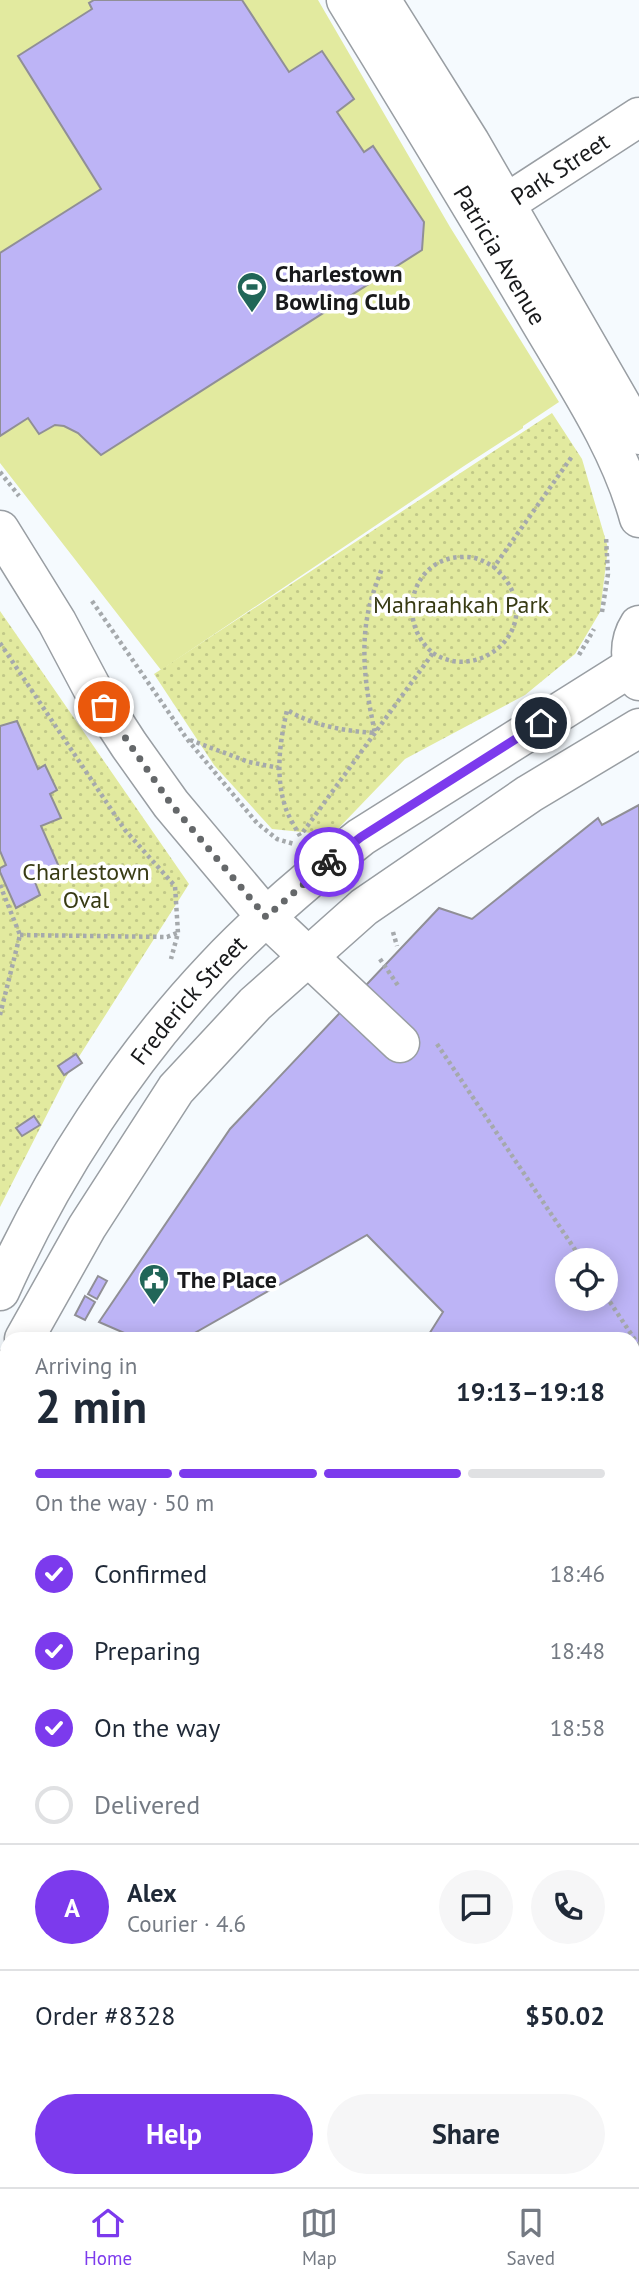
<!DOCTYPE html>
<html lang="en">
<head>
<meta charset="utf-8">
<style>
  body { margin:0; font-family:"PT Sans",sans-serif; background:#f6f6f7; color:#1f2937; height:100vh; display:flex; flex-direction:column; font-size:26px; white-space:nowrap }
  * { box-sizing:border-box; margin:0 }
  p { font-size:23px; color:#747a83 }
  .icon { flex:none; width:38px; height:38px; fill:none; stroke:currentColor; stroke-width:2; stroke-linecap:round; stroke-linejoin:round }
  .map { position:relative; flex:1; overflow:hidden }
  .sheet { position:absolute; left:0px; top:1332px; width:640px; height:856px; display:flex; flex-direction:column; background:#fff; border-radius:21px 21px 0 0; box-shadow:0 4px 18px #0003 }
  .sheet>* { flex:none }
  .tools { position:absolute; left:555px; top:1248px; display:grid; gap:14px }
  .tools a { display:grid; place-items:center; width:63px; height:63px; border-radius:50%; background:#fff; box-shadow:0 4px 18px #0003; font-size:35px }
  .pin { position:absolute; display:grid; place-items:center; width:60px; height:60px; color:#fff; margin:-30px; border:4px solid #fff; border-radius:50%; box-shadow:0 2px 7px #0007 }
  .courier { position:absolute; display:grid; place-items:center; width:70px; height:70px; margin:-35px; border:5px solid #7c3aed; border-radius:50%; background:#fff; color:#222; box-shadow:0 2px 9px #0007 }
  .summary em { font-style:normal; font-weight:700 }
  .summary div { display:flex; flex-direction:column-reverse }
  .summary { display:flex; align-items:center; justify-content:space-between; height:119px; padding:0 35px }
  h1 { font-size:46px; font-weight:700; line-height:52px }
  .bar { display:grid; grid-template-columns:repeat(4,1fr); gap:10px 7px; align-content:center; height:84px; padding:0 35px }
  .bar i { height:9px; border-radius:5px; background:#e0e1e3 }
  .bar .active { background:#7c3aed }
  .bar p { grid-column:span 4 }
  .line { display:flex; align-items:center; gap:18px; padding:0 35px; border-top:2px solid #e0e1e3 }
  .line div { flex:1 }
  .round { display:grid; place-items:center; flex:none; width:74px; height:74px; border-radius:37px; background:#f6f6f7 }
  ol { padding:0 35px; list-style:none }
  li { display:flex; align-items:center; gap:21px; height:77px }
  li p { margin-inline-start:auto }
  li .icon { padding:7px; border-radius:50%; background:#7c3aed; color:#fff; stroke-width:4 }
  li:last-child { color:#747a83 }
  li i { width:38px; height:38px; border:4px solid #e0e1e3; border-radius:50% }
  .cta { display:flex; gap:14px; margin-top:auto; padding:14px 35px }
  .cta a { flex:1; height:80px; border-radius:42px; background:#7c3aed; color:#fff; font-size:28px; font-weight:700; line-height:80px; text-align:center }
  .cta a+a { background:#f6f6f7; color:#1f2937 }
  .dock { display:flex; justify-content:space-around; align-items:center; height:98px; border-top:2px solid #e0e1e3; background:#fff; font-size:19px; color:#747a83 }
  .dock a { display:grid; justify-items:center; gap:4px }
  .dock .active { color:#7c3aed }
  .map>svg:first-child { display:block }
  .grass { fill:url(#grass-dots) }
  .pitch { fill:#e2ea9f }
  .building { fill:#bdb4f6; stroke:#908f96; stroke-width:2; fill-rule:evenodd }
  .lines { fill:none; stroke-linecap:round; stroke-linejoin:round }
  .minor-casing { stroke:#999ea3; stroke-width:41 }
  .highway-casing { stroke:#a06374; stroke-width:41 }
  .path { stroke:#a5a9ac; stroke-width:4.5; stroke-dasharray:3.5 3.5; stroke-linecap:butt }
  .minor { stroke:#fff; stroke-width:38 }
  .highway { stroke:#ea8ba4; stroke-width:38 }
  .done { stroke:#65686a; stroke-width:7; stroke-dasharray:0 12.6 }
  .route { stroke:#7c3aed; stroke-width:9 }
  .labels { text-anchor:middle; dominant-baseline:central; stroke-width:7; stroke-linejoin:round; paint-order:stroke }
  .street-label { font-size:24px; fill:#18191b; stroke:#fff }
  .poi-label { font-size:24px; font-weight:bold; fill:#18191b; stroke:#fff; text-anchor:start }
  .park-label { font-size:24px; fill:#383b14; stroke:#fff }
</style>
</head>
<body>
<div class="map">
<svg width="639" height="2187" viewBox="0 0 639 2187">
  <defs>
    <pattern id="grass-dots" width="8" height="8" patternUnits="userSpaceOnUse" patternTransform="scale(1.75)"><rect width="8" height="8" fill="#e2ea9f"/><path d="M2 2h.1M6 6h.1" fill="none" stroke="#c1c888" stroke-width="1.8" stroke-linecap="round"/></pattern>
  </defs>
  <rect width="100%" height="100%" fill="#f5fafe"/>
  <path class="grass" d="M 552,413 L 582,459 L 608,548 L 600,612 L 575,654 L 525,695 L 405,759 L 332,835 L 272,829 L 214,765 L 154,674 Z
    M 0,611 L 189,884 L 66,1077 L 0,1207 Z"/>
  <path class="pitch" d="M 0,0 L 318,0 L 450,227 L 559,402 L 523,426 L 523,428 L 464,466 L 161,670 L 0,463 Z"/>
  <path class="building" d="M 94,0 L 242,0 L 289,72 L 322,51 L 354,99 L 337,112 L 364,152 L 373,146 L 424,222 L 422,250 L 101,455 L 78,433 L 64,426 L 55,425 L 39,434 L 28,418 L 0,436 L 0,253 L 101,189 L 18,56 L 92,9 L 89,3 Z
    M 17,721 L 38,769 L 45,765 L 57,790 L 50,794 L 61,818 L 41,826 L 60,869 L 35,882 L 40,895 L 16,908 L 0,872 L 0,868 L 6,865 L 0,851 L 0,726 Z
    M 639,805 L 639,2187 L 525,2187 L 521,2180 L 634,2180 L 634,1339 L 426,1339 L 443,1312 L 367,1235 L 184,1339 L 138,1339 L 99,1322 L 230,1129 L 439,908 L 472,919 L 598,818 L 602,825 ZM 567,1260 L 606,1260 L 606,1298 L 567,1298 Z
    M 76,1054 L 82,1063 L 64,1075 L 58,1066 Z
    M 34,1116 L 40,1125 L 22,1136 L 16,1128 Z
    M 98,1276 L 107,1281 L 97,1299 L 88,1294 Z
    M 85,1296 L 95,1302 L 85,1320 L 75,1315 Z
    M 634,1680 L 639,1689 L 639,2111 L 634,2114 Z
    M 0,1683 L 7,1693 L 7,1767 L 0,1772 Z
    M 7,1961 L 7,2000 L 0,1990 L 0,1966 Z
    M 96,2180 L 141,2180 L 131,2187 L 100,2187 Z
    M 288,2180 L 402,2180 L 406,2187 L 287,2187 L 284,2183 Z"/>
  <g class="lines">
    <g class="minor-casing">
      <g id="minor">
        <path id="s1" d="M 346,0 C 410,105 474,209 536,315 C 574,380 619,445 639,518"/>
        <path d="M 381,0 L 470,142 L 639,435"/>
        <path id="s2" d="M 485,217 L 639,117"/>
        <path d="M 0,530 L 57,622 L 92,688 L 129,745 L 171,804 L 266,917 L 400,1043"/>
        <path d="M 639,625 C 628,642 629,663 639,681"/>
        <path id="s3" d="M 0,1291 C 52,1175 127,1060 214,968 C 259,920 310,877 361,837 L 631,667"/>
        <path d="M 24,1339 L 87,1227 L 176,1089 L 255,1004 L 364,907 L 529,794 L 639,728"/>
        <path d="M 0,1382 L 7,1369"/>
        <path d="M 0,1477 L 7,1482"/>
        <path d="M 465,2180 L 470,2187"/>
      </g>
    </g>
    <g class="highway-casing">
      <path id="highway" d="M 0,2090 L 7,2101
        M 0,2173 L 10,2187
        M 57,2180 L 61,2187"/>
    </g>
    <path class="path" d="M 0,472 L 19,496
      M 92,601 L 187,739 L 257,823 L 277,839 L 294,844
      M 602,612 L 608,574 L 606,537
      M 0,643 L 125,830 L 175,886 L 178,933 L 171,959
      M 433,653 C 473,680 531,640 513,593 C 509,582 502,575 494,567 L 573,455
      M 579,655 L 594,629
      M 190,740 L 249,762 L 279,768
      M 303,832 L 433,653 C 395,622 411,557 463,557 C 475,556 484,561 494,567
      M 300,836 C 295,827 288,816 285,806 C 275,774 280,742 287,710 C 314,726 345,731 375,733 C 366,691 359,647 370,604 C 373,592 378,580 382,568
      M 0,885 L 20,935 L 0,1015
      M 393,932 L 397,946
      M 20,935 L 167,937 L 177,933
      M 380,959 L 399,987
      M 437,1044 L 582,1260
      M 606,1296 L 639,1346
      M 0,1544 L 7,1546"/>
    <use href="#minor" class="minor"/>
    <use href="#highway" class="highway"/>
  </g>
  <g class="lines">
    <path class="done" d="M 104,707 L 171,804 L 266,917 L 329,862"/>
    <path class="route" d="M 329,862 L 361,837 L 541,723"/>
  </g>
  <defs>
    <g id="stadium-pin" transform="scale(1.575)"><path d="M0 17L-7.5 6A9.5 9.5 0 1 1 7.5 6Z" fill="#216658" stroke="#fff"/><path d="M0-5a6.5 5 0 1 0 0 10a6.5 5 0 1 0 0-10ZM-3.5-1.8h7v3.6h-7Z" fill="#fff"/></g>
    <g id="civic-pin" transform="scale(1.575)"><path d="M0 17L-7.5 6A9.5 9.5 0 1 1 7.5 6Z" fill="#216658" stroke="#fff"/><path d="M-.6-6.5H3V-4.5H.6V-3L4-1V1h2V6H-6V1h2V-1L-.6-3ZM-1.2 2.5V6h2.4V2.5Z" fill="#fff"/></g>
  </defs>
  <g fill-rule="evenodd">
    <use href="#stadium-pin" x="252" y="287"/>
    <use href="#civic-pin" x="154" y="1279"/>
  </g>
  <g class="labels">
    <g class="street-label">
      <text stroke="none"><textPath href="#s2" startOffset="89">Park Street</textPath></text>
      <text stroke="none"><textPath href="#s1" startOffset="298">Patricia Avenue</textPath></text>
      <text stroke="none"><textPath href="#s3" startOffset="348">Frederick Street</textPath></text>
    </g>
    <g class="poi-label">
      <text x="275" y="273">Charlestown<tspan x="275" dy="28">Bowling Club</tspan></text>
      <text x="177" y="1279">The Place</text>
    </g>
    <g class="park-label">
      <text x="461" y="604">Mahraahkah Park</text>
      <text x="86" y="871">Charlestown<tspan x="86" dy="28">Oval</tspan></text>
    </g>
  </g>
</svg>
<div class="tools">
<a><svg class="icon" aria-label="locate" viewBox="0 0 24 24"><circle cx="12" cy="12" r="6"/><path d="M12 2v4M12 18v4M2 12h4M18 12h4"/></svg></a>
</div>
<div class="pin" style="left:104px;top:707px;background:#ea580c"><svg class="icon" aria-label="bag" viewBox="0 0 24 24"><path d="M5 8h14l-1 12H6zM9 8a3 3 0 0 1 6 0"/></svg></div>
<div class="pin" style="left:541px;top:723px;background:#1f2937"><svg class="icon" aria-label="home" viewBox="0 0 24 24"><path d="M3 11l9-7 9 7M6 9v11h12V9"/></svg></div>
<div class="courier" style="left:329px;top:862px"><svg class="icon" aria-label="bike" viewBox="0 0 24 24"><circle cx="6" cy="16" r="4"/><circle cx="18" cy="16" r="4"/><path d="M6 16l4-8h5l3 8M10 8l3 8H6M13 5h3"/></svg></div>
<section class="sheet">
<div class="summary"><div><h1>2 min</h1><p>Arriving in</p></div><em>19:13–19:18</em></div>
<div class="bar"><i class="active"></i><i class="active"></i><i class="active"></i><i></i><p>On the way · 50 m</p></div>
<ol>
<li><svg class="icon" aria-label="check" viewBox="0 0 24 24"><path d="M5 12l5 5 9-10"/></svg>Confirmed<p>18:46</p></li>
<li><svg class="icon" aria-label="check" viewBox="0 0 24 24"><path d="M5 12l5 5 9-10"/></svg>Preparing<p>18:48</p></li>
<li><svg class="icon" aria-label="check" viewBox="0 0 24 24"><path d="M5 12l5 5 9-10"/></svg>On the way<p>18:58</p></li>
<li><i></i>Delivered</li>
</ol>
<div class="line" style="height:126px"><b class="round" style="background:#7c3aed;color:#fff">A</b><div><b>Alex</b><p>Courier · 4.6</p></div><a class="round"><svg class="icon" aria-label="chat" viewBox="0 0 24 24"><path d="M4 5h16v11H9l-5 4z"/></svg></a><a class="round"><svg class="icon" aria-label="phone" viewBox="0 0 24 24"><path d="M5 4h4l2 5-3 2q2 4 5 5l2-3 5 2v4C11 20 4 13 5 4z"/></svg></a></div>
<div class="line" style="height:91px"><div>Order #8328</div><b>$50.02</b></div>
<div class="cta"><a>Help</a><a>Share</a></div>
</section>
</div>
<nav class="dock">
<a class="active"><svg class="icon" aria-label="home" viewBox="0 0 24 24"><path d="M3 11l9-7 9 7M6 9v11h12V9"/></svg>Home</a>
<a><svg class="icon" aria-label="map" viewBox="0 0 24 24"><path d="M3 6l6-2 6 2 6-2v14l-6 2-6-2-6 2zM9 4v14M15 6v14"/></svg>Map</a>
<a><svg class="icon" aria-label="saved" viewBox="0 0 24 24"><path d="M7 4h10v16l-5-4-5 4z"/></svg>Saved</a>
</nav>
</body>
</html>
